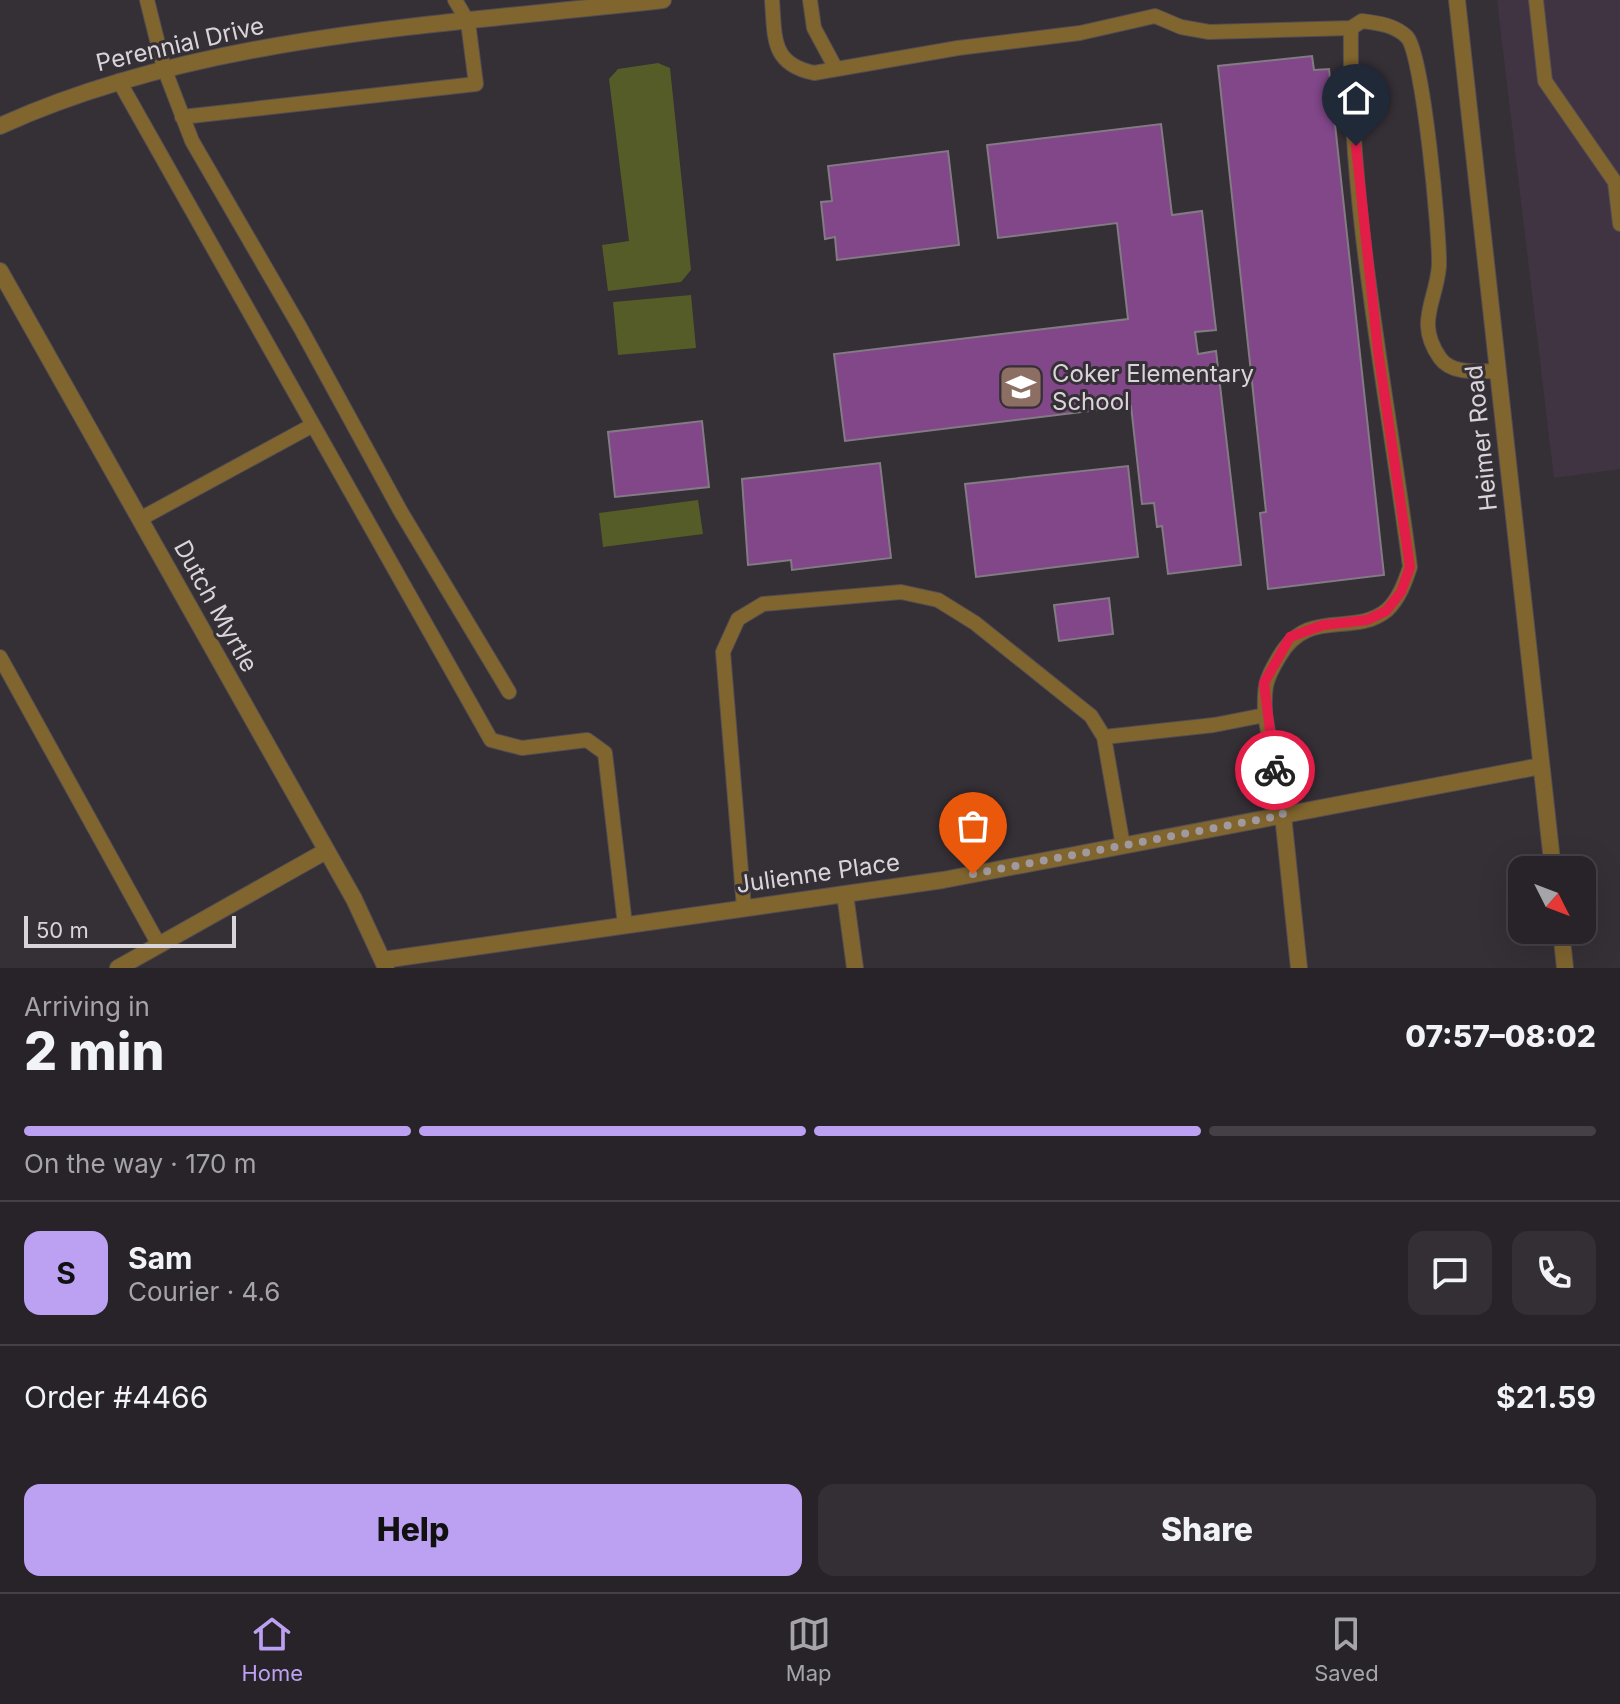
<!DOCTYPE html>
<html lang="en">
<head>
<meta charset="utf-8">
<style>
  body { margin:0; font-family:Inter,sans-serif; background:#342f34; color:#f1f3f6; height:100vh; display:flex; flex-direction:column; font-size:30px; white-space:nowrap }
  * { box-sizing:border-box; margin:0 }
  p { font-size:26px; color:#a5a4a8 }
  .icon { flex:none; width:44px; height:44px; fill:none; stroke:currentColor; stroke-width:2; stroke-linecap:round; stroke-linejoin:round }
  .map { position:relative; height:968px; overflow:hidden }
  .details { display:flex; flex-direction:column; background:#282328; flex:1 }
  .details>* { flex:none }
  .needle { width:52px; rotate:132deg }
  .fabs { position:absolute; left:1508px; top:856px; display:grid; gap:16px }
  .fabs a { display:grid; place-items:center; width:88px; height:88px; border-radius:16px; background:#282328; box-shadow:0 8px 32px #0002,0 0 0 2px #444045; font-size:40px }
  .scale { position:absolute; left:24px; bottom:20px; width:212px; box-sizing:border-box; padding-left:8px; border:4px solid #d9d4d9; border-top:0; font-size:22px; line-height:28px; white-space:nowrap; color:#d9d4d9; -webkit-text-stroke:6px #352f36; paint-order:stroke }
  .pin { position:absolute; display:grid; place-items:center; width:68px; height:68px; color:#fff; margin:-82px -34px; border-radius:50% 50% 50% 0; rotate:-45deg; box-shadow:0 0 8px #0007 }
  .pin .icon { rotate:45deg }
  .courier { position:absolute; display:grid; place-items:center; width:80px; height:80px; margin:-40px; border:6px solid #e11d48; border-radius:50%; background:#fff; color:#222; box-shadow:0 2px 10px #0007 }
  .headline em { font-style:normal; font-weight:800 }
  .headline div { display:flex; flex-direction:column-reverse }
  .headline { display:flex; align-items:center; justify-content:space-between; height:136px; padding:0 24px }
  h1 { font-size:52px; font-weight:800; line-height:60px }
  .bar { display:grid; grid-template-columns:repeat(4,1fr); gap:12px 8px; align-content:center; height:96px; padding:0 24px }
  .bar i { height:10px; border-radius:6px; background:#444045 }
  .bar .selected { background:#bca0f2 }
  .bar p { grid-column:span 4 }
  .line { display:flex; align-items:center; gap:20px; padding:0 24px; border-top:2px solid #444045 }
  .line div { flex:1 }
  .round { display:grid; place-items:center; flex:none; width:84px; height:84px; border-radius:16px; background:#342f34 }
  .action { display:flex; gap:16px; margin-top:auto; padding:16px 24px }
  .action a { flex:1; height:92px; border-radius:16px; background:#bca0f2; color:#111; font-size:32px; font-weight:800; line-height:92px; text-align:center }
  .action a+a { background:#342f34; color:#f1f3f6 }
  .dock { display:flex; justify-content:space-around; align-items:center; height:112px; border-top:2px solid #444045; background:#282328; font-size:22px; color:#a5a4a8 }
  .dock a { display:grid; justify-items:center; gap:4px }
  .dock .selected { color:#bca0f2 }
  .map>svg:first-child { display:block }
  .commercial { fill:#403443 }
  .green { fill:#555c28 }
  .building { fill:#814789; stroke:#837b84; stroke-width:2 }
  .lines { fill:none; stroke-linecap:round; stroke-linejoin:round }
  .service-casing { stroke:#534d53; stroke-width:16 }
  .minor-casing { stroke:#534d53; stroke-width:18 }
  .tertiary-casing { stroke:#534d53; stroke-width:18 }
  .service { stroke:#80652e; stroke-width:14 }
  .minor { stroke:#80652e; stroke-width:16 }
  .tertiary { stroke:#80652e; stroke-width:16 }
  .done { stroke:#a09aa0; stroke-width:8; stroke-dasharray:0 14.4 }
  .route { stroke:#e11d48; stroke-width:10 }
  .labels { text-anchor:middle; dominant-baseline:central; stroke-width:6; stroke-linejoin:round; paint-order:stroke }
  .street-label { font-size:24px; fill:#d9d4d9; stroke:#352f36 }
  .poi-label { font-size:24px; fill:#d9d4d9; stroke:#352f36; text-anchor:start }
</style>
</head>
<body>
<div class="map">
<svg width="1620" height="968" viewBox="0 0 1620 968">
  <rect width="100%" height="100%" fill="#352f36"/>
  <path class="commercial" d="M 1497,0 L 1620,0 L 1620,469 L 1554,478 Z"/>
  <path class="green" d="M 658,63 L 670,68 L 691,270 L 681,282 L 608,291 L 602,245 L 629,241 L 609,79 L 618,69 Z
    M 691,295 L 696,348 L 618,355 L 613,302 Z
    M 698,500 L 703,534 L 603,547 L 599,513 Z"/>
  <path class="building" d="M 1312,56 L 1314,70 L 1329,69 L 1384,575 L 1268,589 L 1260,513 L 1266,512 L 1218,66 Z
    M 1161,124 L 1172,215 L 1202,211 L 1216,330 L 1195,332 L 1198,354 L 1216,351 L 1241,565 L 1168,574 L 1162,526 L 1157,527 L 1154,503 L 1142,504 L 1131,406 L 845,441 L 834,354 L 1128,319 L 1117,223 L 998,238 L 987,145 Z
    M 948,151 L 959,245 L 837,260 L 835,237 L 825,239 L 821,202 L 832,201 L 828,166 Z
    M 702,421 L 709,487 L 615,497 L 608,432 Z
    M 880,463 L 891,558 L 792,570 L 791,560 L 748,565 L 742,479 Z
    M 1128,466 L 1138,557 L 976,577 L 965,484 Z
    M 1109,598 L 1113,634 L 1059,641 L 1054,605 Z"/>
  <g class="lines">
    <g class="service-casing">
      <path id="service" d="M 147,0 L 164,68 L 192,141 L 301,329 L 401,512 L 509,692
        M 772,0 C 775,38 771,64 814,73 L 958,48 L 1080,33 L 1155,16 L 1181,27 L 1209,32 L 1351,28
        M 810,0 L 814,28 L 835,67
        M 1536,0 L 1545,81 L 1615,182 L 1620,224
        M 119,81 L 491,740 L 522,748 L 587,740 L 605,753 L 625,925
        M 182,117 L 476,84 L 468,22 L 455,0
        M 140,519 L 313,425
        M 0,657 L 159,945
        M 1265,715 C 1264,687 1265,680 1279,657 C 1308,606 1353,638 1387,610 C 1399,599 1405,582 1410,567 C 1387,389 1348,208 1351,28 L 1362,21 C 1378,23 1395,25 1407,37 C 1423,54 1440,235 1439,266 C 1436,303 1415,322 1440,358 C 1452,375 1479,371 1497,371
        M 1104,737 L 1214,725 L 1265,715 L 1283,815
        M 744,908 L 723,652 L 738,619 L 763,604 L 901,592 L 938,600 L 975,623 L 1091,716 L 1104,737 L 1123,846"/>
    </g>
    <g class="minor-casing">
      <path id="minor" d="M 0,126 C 202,34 445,25 663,0
        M 0,271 L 354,899 L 386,968
        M 1283,815 L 1299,968
        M 845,894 L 855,968
        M 383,960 L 943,880 L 1541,766
        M 118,968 L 326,851"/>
    </g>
    <g class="tertiary-casing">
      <path id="tertiary" d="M 1457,0 L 1553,870
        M 1561,930 L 1565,968"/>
    </g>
    <use href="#service" class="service"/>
    <use href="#minor" class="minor"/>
    <use href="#tertiary" class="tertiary"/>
  </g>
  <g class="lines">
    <path class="done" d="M 973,874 L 1283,815 L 1275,770"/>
    <path class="route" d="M 1275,770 L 1264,683 L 1290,637 L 1323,625 L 1367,620 L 1386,611 L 1401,592 L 1410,567 L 1378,351 L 1356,146"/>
  </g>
  <defs>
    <g id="school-square" transform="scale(2.3)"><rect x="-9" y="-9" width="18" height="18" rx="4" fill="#8d6e63" stroke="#352f36"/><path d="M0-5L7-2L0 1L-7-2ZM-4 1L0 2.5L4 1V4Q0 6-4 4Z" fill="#fff"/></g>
  </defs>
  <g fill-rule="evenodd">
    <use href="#school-square" x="1021" y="387"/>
  </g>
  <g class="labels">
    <g class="street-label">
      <text transform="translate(180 44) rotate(-13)">Perennial Drive</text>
      <text transform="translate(1481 438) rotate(-96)">Heimer Road</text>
      <text transform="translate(216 606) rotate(61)">Dutch Myrtle</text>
      <text transform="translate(818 873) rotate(-8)">Julienne Place</text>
    </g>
    <g class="poi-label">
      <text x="1052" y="373">Coker Elementary<tspan x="1052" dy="28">School</tspan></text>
    </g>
  </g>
</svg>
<div class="fabs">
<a><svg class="needle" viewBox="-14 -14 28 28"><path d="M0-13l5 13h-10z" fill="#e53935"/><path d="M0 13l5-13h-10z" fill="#a5a4a8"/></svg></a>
</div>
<div class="scale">50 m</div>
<div class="pin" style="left:973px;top:874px;background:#ea580c"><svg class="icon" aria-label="bag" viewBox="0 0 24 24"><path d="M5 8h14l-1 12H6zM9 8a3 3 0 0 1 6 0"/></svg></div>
<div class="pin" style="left:1356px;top:146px;background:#1f2937"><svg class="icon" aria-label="home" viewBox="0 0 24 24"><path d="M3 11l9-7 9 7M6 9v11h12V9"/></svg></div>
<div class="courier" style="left:1275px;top:770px"><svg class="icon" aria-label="bike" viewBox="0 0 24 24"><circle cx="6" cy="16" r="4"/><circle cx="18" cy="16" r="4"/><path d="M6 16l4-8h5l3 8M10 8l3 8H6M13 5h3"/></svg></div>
</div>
<section class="details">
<div class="headline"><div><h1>2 min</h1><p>Arriving in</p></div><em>07:57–08:02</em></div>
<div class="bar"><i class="selected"></i><i class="selected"></i><i class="selected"></i><i></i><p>On the way · 170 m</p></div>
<div class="line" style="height:144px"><b class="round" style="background:#bca0f2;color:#111">S</b><div><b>Sam</b><p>Courier · 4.6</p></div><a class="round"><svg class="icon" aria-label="chat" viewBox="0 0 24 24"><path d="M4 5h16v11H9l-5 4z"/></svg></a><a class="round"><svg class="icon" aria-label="phone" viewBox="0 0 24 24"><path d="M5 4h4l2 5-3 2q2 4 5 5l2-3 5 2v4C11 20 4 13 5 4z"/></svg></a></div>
<div class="line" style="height:104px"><div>Order #4466</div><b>$21.59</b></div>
<div class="action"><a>Help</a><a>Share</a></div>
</section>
<nav class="dock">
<a class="selected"><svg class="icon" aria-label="home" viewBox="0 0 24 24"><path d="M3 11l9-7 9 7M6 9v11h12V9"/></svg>Home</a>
<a><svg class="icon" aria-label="map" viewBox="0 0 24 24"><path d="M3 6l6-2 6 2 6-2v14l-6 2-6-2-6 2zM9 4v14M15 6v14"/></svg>Map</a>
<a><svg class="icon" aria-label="saved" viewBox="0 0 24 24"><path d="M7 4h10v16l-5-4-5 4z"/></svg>Saved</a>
</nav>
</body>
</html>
